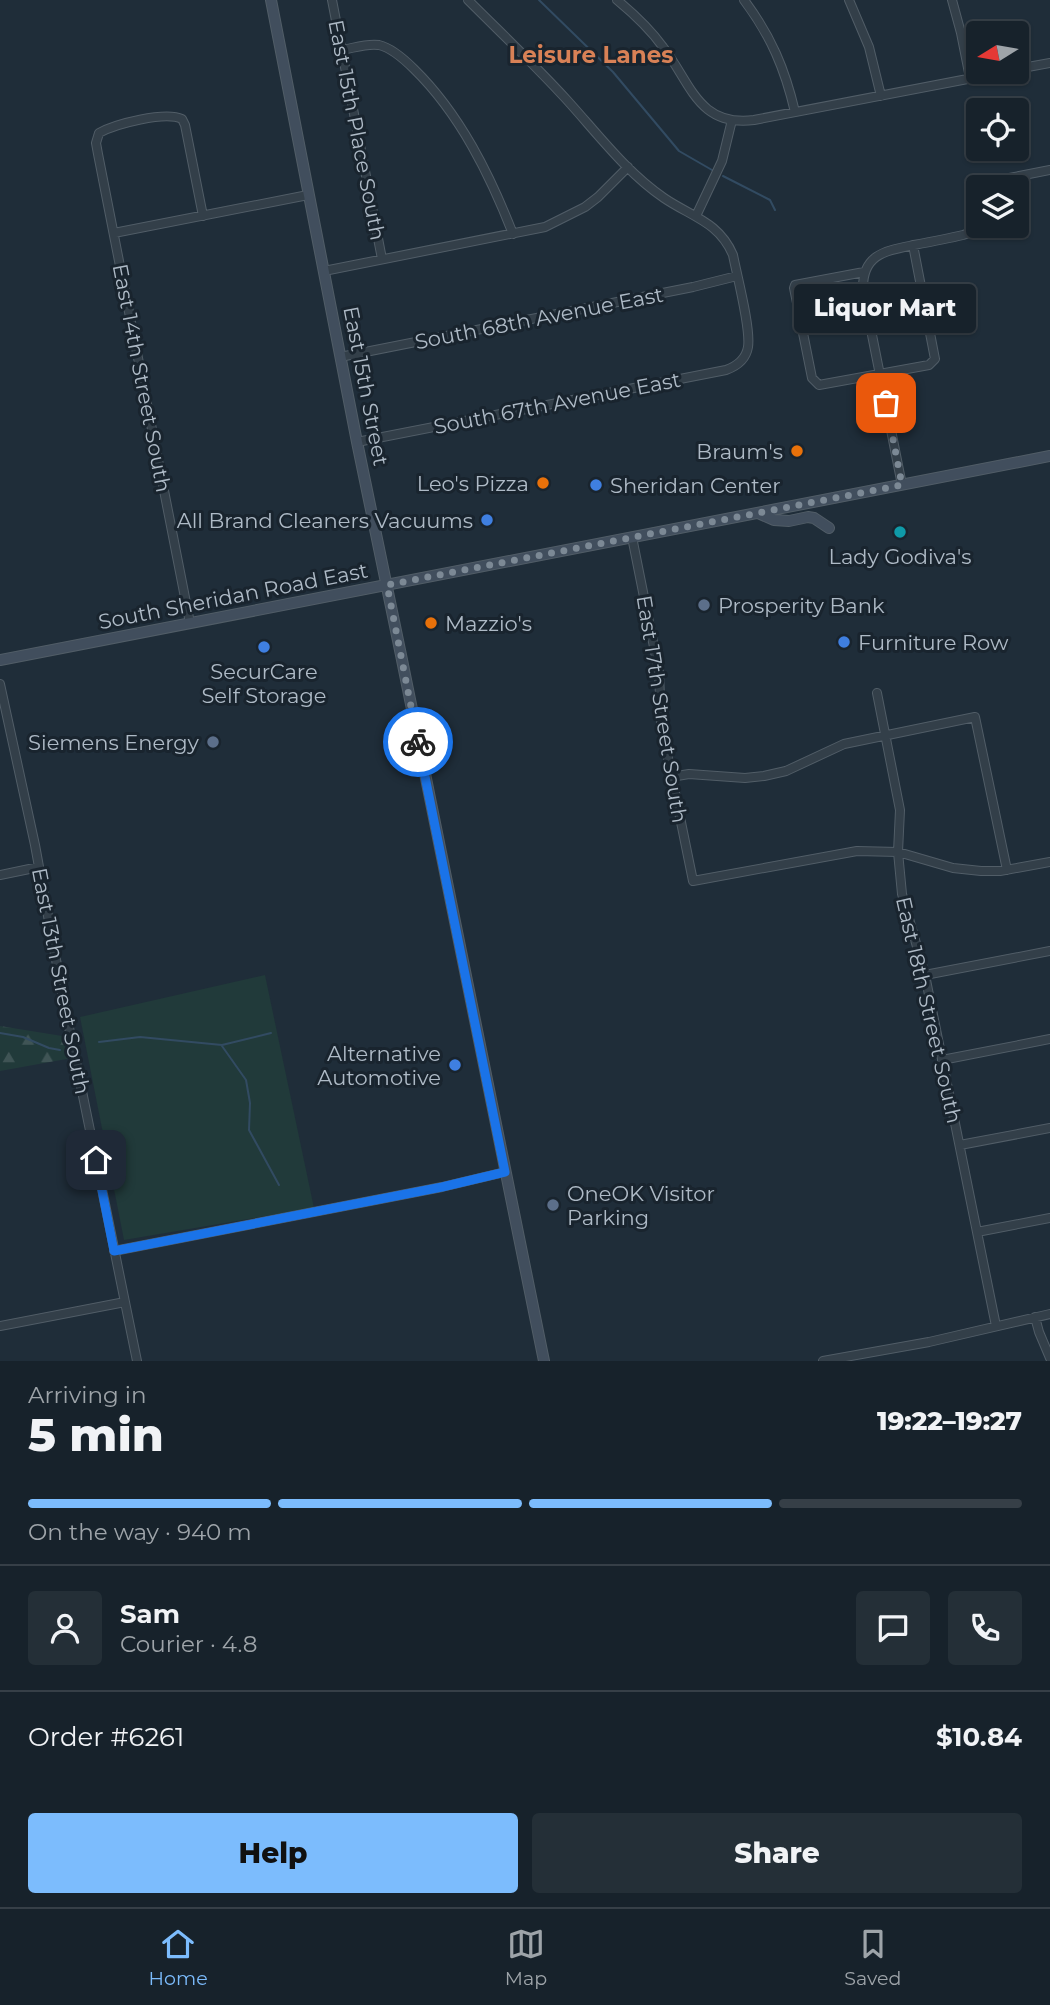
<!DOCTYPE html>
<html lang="en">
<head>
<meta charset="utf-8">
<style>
  body { margin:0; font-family:Montserrat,sans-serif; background:#242f37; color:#f1f3f6; height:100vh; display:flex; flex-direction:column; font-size:26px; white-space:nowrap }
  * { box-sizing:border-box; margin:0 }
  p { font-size:23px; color:#9ea4a9 }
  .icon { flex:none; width:38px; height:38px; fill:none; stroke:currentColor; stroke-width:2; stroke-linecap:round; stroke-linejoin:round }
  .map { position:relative; height:1361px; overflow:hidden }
  .drawer { display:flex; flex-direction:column; background:#17222b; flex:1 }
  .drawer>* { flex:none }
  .needle { width:46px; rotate:259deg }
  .buttons { position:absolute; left:966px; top:21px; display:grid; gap:14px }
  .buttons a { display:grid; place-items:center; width:63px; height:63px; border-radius:7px; background:#17222b; box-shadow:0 2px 5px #0004,0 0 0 2px #363f47; font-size:35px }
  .pin { position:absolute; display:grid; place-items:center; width:60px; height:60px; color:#fff; margin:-30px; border-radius:14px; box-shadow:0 4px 10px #0006 }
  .courier { position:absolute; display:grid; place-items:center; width:70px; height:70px; margin:-35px; border:5px solid #1a73e8; border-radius:50%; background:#fff; color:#222; box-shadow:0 2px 9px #0007 }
  .bubble { position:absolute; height:49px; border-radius:7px; background:#17222b; box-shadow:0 2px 5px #0004,0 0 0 2px #363f47; font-size:23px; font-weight:800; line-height:49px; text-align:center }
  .overview em { font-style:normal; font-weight:800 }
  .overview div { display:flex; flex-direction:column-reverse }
  .overview { display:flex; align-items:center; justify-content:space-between; height:119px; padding:0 28px }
  h1 { font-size:46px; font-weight:800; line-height:52px }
  .bar { display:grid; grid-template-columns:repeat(4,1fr); gap:10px 7px; align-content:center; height:84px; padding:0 28px }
  .bar i { height:9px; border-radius:5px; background:#363f47 }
  .bar .on { background:#7cbcfd }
  .bar p { grid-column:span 4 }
  .line { display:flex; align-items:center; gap:18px; padding:0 28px; border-top:2px solid #363f47 }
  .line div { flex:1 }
  .round { display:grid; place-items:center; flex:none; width:74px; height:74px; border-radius:7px; background:#242f37 }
  .primary-button { display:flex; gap:14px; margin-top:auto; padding:14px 28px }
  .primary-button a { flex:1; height:80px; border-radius:7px; background:#7cbcfd; color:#111; font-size:28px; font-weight:800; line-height:80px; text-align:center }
  .primary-button a+a { background:#242f37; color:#f1f3f6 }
  .tab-bar { display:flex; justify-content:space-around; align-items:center; height:98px; border-top:2px solid #363f47; background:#17222b; font-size:19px; color:#9ea4a9 }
  .tab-bar a { display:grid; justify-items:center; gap:4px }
  .tab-bar .on { color:#7cbcfd }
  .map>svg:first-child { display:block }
  .green { fill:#213a3a }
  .forest { fill:url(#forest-firs) }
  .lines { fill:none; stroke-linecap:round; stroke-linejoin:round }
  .stream { stroke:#324b62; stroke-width:2 }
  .street-casing { stroke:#515d67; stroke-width:10 }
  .secondary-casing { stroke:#515d67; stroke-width:12 }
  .street { stroke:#333f49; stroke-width:8 }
  .secondary { stroke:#414e5d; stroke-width:10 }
  .done { stroke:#7c8995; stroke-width:7; stroke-dasharray:0 12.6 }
  .route { stroke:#1a73e8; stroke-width:9 }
  .food-dot { fill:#e8710a; stroke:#19242e; stroke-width:2.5 }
  .shop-dot { fill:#3f7fe0; stroke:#19242e; stroke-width:2.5 }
  .culture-dot { fill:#0f9aa8; stroke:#19242e; stroke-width:2.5 }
  .service-dot { fill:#5c6f8a; stroke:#19242e; stroke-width:2.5 }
  .labels { text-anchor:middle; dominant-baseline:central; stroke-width:6; stroke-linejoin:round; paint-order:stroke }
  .street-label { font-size:21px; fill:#aebac6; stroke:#19242e }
  .poi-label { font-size:21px; fill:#aebac6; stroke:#19242e; text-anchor:end }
  .neighbourhood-label { font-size:23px; font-weight:bold; fill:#d88156; stroke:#19242e }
</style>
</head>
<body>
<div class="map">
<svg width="1050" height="1361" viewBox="0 0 1050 1361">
  <defs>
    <pattern id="forest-firs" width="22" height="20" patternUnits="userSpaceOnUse" patternTransform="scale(1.75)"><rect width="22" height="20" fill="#213a3a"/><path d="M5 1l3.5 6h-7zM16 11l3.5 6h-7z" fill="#3f5455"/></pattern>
  </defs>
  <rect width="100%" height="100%" fill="#1f2d39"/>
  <path class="green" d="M 265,975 L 314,1208 L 124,1240 L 80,1017 Z"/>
  <path class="forest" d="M 0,1026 L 62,1036 L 72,1058 L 0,1071 Z"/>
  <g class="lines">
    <path class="stream" d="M 539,0 L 613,72 L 679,151 L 712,170
      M 723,176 L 770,200 L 775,210
      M 0,1033 L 23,1037 L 49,1048 L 60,1050
      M 99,1042 L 140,1037 L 222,1045 L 271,1033
      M 222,1046 L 246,1080 L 250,1103 L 249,1130 L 279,1185"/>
    <g class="street-casing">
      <path id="street" d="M 332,0 L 382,259
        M 617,0 C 634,14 650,29 663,47 C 691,83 698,127 754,120 L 1004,72
        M 744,0 C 771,36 785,69 795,112
        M 849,0 L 869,47 L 881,96
        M 952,0 L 961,33 L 970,78
        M 342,50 C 354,48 367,43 379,45 C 392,48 405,60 414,69 C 460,114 490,175 513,234
        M 1017,69 L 1050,63
        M 998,187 L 1004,179 L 1050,170
        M 696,216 L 722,161 L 732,120
        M 114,233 L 308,195
        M 324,271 L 545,227 L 585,207 L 598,197 L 628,167
        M 864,272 L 795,285 L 794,288 L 812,378 L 819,385 L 929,365 L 935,359 L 913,245
        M 340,357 L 693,287 L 737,276
        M 357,442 L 726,370 C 737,366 746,359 748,347 C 751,328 737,276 733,255 C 719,222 692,217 664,198 C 626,172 597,133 566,99 C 535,65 501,33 468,0
        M 902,485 L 863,290 C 862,254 885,251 914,245 C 930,242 946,239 963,235 L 972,232 L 982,226
        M 632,537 L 659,672 L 661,724 L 693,881 L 857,851 L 898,852 L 953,868 L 981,871 L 1000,871 L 1050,862
        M 190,623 L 98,154 L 96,143 L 99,133 C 115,124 165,111 182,119 L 185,125 L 203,216
        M 0,684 L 35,845 L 63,998 L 137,1361
        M 877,693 L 900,810 L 898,852 L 902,894 L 925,975 L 996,1326
        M 671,777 L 689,774 L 745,778 L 764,776 L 786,771 L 844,744 L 975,717 L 1007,870
        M 0,875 L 39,867
        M 925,975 L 1050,951
        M 942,1060 L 1050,1039
        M 960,1145 L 1050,1128
        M 977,1232 L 1050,1218
        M 114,1251 L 442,1187 L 505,1172
        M 1035,1317 L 1039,1332 L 1050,1358
        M 0,1326 L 125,1302
        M 823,1361 L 929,1342 L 1050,1314"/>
    </g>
    <g class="secondary-casing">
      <path id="secondary" d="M 271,0 L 357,442 L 401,655 L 544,1361
        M 758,513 L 774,520 L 789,521 L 808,517 L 814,518 L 829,528
        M 0,660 L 1050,456"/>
    </g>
    <use href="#street" class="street"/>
    <use href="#secondary" class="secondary"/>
  </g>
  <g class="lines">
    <path class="done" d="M 418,742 L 387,585 L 902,485 L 886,403"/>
    <path class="route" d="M 96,1160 L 114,1251 L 442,1187 L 505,1172 L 418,742"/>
  </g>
  <g class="food-dot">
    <circle cx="797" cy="451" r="7"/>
    <circle cx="543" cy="483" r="7"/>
    <circle cx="431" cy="623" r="7"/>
  </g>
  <g class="shop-dot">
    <circle cx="596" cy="485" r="7"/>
    <circle cx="487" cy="520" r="7"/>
    <circle cx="844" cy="642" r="7"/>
    <circle cx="264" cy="647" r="7"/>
    <circle cx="455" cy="1065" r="7"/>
  </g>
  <circle class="culture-dot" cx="900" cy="532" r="7"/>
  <g class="service-dot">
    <circle cx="704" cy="605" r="7"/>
    <circle cx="213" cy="742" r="7"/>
    <circle cx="553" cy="1205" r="7"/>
  </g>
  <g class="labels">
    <g class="street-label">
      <text transform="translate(357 130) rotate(79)">East 15th Place South</text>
      <text transform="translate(539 318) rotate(-11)">South 68th Avenue East</text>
      <text transform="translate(142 378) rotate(79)">East 14th Street South</text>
      <text transform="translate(366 386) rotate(79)">East 15th Street</text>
      <text transform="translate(557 403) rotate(-11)">South 67th Avenue East</text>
      <text transform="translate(233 596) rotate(-11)">South Sheridan Road East</text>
      <text transform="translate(662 709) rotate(81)">East 17th Street South</text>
      <text transform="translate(61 981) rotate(79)">East 13th Street South</text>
      <text transform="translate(929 1010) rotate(77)">East 18th Street South</text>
    </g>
    <g class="poi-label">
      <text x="783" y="451">Braum's</text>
      <text x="529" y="483">Leo's Pizza</text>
      <text x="610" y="485" text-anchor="start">Sheridan Center</text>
      <text x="473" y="520">All Brand Cleaners Vacuums</text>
      <text x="900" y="556" text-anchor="middle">Lady Godiva's</text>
      <text x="718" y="605" text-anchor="start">Prosperity Bank</text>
      <text x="445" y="623" text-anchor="start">Mazzio's</text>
      <text x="858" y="642" text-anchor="start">Furniture Row</text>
      <text x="264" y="671" text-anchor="middle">SecurCare<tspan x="264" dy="24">Self Storage</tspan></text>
      <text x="199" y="742">Siemens Energy</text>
      <text x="441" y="1053">Alternative<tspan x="441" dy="24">Automotive</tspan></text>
      <text x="567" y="1193" text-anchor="start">OneOK Visitor<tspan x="567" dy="24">Parking</tspan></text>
    </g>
    <g class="neighbourhood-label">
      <text x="591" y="55">Leisure Lanes</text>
    </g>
  </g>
</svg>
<div class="buttons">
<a><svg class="needle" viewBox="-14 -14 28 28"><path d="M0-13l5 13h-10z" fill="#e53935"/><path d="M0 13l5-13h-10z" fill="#9ea4a9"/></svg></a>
<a><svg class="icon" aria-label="locate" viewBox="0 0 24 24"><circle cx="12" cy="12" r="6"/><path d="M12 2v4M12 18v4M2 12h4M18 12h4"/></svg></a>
<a><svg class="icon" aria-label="layers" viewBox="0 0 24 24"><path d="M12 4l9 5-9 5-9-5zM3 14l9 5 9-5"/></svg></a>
</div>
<div class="pin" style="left:886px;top:403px;background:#ea580c"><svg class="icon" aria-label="bag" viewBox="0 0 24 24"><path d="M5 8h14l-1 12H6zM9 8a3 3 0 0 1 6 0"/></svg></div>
<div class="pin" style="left:96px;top:1160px;background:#1f2937"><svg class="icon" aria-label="home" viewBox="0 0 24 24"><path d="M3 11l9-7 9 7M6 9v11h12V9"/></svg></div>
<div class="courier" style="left:418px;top:742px"><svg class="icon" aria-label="bike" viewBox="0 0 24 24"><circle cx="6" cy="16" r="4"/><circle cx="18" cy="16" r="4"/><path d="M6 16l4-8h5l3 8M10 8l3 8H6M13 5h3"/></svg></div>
<div class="bubble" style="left:794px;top:284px;width:182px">Liquor Mart</div>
</div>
<section class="drawer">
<div class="overview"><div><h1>5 min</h1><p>Arriving in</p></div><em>19:22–19:27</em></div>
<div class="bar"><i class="on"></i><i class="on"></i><i class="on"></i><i></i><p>On the way · 940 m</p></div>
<div class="line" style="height:126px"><a class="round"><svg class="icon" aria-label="person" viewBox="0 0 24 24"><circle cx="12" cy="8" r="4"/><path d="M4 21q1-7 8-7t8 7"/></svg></a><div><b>Sam</b><p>Courier · 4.8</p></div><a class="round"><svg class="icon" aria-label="chat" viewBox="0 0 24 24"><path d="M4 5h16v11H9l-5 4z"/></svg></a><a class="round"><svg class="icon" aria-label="phone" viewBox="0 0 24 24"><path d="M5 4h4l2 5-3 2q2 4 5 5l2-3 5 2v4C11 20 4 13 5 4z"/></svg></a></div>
<div class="line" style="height:91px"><div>Order #6261</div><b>$10.84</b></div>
<div class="primary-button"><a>Help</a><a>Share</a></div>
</section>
<nav class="tab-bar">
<a class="on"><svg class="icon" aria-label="home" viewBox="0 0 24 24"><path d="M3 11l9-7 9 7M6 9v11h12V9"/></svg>Home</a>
<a><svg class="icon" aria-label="map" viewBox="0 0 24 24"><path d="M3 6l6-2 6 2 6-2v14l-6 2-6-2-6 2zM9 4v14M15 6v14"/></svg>Map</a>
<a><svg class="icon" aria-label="saved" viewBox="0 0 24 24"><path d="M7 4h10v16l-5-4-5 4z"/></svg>Saved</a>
</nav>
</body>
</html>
